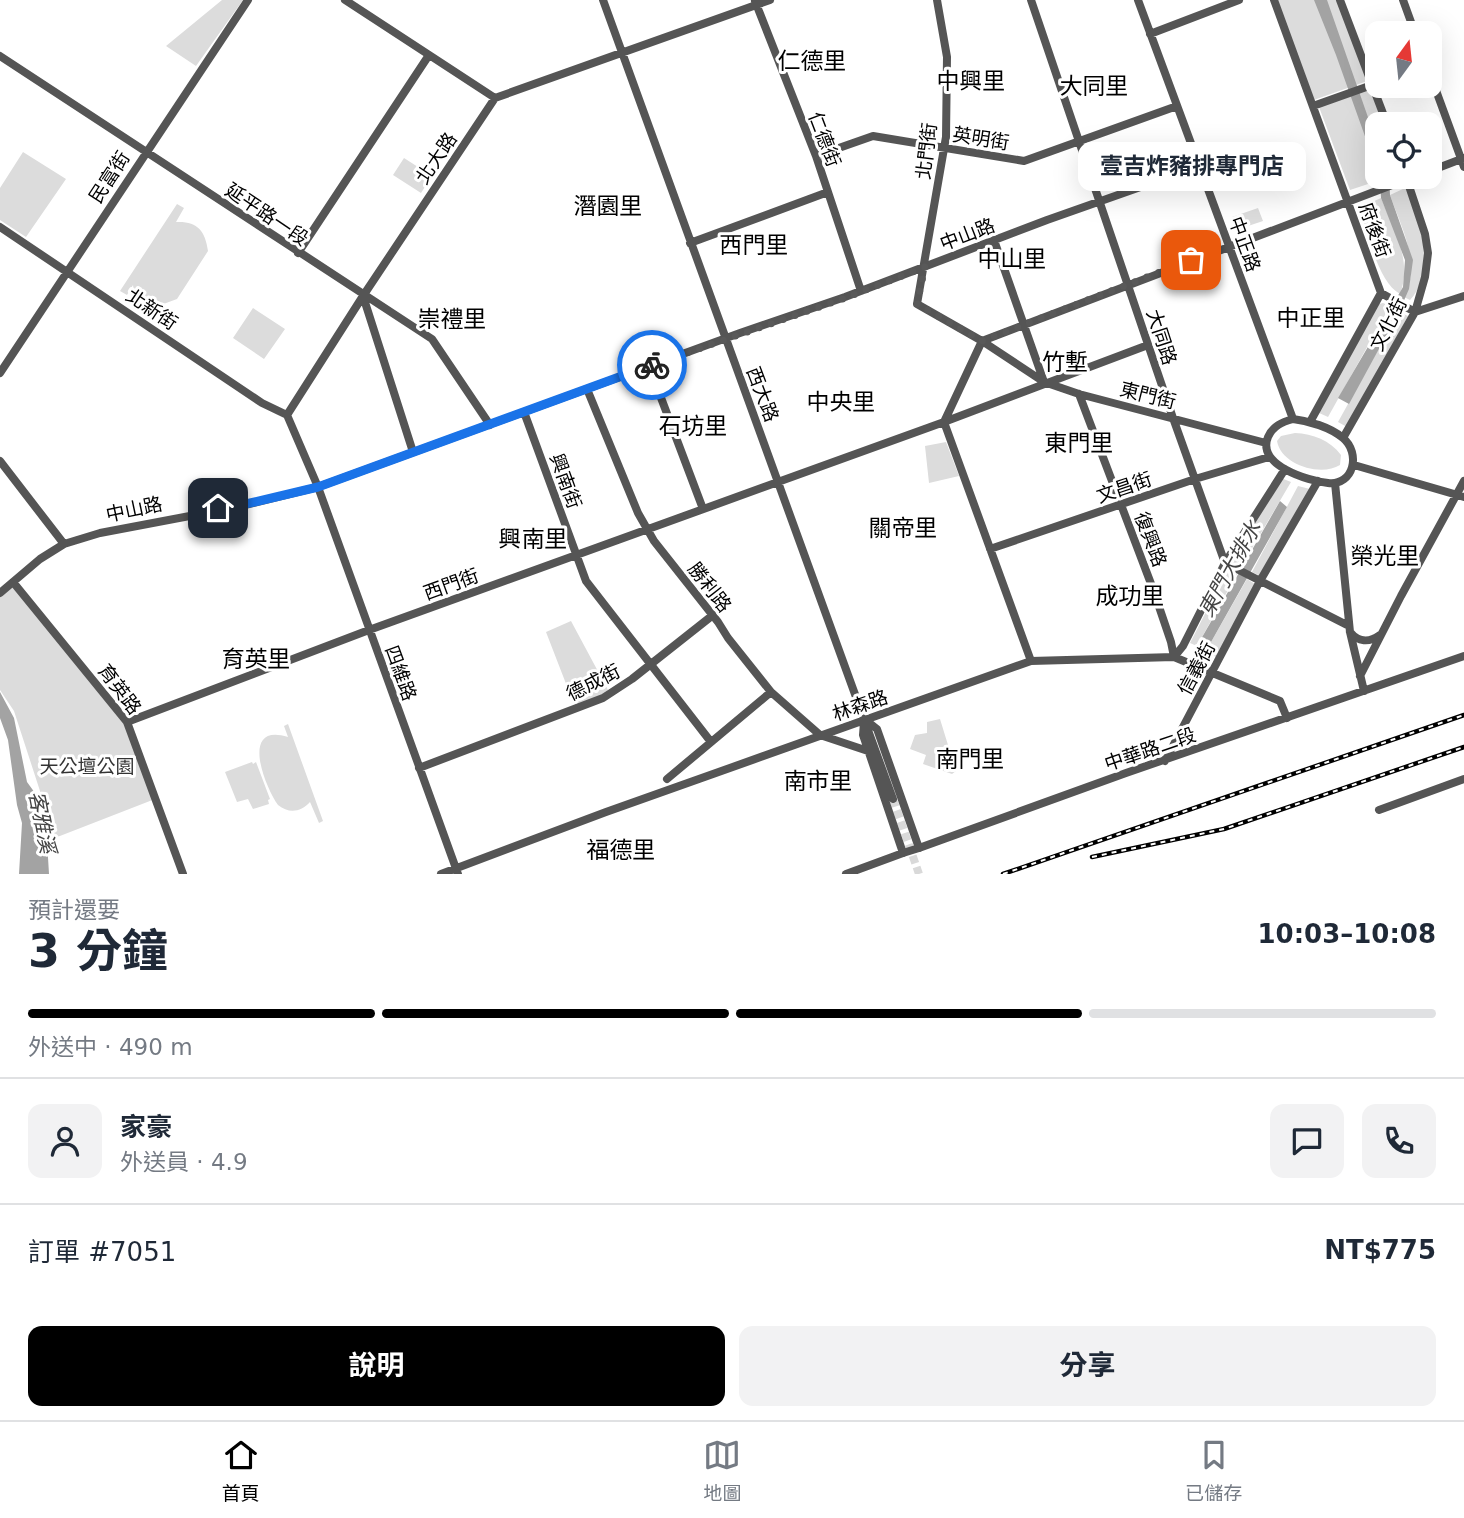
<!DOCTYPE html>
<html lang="zh-TW">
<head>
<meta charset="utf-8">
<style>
  body { margin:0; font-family:"DejaVu Sans","Noto Sans TC",sans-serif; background:#f2f2f3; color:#1f2937; height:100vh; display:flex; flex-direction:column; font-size:26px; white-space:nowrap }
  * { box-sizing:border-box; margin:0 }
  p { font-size:23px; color:#747a83 }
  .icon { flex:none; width:38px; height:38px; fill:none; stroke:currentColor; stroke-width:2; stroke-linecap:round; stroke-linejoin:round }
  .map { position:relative; height:874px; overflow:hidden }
  .details { display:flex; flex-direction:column; background:#fff; flex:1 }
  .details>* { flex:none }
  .needle { width:46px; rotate:15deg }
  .controls { position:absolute; left:1365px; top:21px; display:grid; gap:14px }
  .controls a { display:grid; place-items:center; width:77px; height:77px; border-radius:14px; background:#fff; box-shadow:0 7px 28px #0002; font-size:35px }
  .pin { position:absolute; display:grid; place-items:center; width:60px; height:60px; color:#fff; margin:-30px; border-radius:14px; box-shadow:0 4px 10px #0006 }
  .courier { position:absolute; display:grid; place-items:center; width:70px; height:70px; margin:-35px; border:5px solid #1a73e8; border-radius:50%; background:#fff; color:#222; box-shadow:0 2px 9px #0007 }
  .bubble { position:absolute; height:49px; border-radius:14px; background:#fff; box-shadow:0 7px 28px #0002; font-size:23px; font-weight:700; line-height:49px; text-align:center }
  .summary em { font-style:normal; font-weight:700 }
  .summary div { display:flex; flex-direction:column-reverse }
  .summary { display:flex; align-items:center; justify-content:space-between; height:119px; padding:0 28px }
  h1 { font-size:46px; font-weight:700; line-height:52px }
  .bar { display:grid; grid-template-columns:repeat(4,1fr); gap:10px 7px; align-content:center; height:84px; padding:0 28px }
  .bar i { height:9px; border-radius:5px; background:#e0e1e3 }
  .bar .selected { background:#000 }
  .bar p { grid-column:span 4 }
  .line { display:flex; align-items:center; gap:18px; padding:0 28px; border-top:2px solid #e0e1e3 }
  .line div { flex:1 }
  .round { display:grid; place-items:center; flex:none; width:74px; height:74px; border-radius:14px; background:#f2f2f3 }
  .action { display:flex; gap:14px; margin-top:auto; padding:14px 28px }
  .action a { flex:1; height:80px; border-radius:14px; background:#000; color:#fff; font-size:28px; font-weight:700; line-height:80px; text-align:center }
  .action a+a { background:#f2f2f3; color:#1f2937 }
  .dock { display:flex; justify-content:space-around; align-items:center; height:98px; border-top:2px solid #e0e1e3; background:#fff; font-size:19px; color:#747a83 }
  .dock a { display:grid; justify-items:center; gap:4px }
  .dock .selected { color:#000 }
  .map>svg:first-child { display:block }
  .green { fill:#dcdcdc }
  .water { fill:#a3a3a3 }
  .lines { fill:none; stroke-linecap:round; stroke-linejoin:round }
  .minor-tunnel { stroke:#d9d9d9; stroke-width:8; stroke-dasharray:8 4; stroke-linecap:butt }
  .minor { stroke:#555; stroke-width:8 }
  .rail-casing { stroke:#000; stroke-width:4.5 }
  .rail { stroke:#fff; stroke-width:2; stroke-dasharray:5; stroke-linecap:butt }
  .minor-bridge { stroke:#555; stroke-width:8 }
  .done { stroke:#595959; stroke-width:7; stroke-dasharray:0 12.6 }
  .route { stroke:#1a73e8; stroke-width:9 }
  .labels { text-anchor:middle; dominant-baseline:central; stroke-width:6; stroke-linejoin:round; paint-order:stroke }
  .street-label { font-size:19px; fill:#000; stroke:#fff }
  .park-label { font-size:19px; fill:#333; stroke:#fff }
  .water-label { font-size:21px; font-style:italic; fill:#444; stroke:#fff }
  .quarter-label { font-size:23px; fill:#000; stroke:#fff }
</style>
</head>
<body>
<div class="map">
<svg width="1464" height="874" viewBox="0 0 1464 874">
  <rect width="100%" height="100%" fill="#fff"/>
  <path class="green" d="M 222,0 L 243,0 L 196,66 L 166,46 Z
    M 1274,0 L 1340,0 L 1370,80 L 1311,101 Z
    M 1372,86 L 1387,124 L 1377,124 L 1377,177 L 1389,177 L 1350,190 L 1319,107 Z
    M 23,152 L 66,179 L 26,237 L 0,220 L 0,188 Z
    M 404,158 L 432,176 L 421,193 L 393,175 Z
    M 1405,188 C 1423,212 1434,276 1410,300 L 1404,297 C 1422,264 1401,227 1390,195 Z
    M 1381,198 C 1393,228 1413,261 1400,294 C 1377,281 1368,232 1359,208 Z
    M 177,204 L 184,208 L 176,222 C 197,221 205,230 208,251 L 177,299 L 158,306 L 147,302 L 134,292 L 133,285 L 127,295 L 120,291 Z
    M 1258,208 L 1263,221 L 1236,230 L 1232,217 Z
    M 1383,303 L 1390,306 L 1328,417 L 1317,412 L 1379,304 Z
    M 253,308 L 285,329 L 264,359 L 233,338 Z
    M 1399,312 L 1408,316 L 1347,427 L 1338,422 Z
    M 1295,433 C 1313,434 1330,440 1341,455 L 1340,465 C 1321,477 1281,465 1277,441 L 1281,436 Z
    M 946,442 L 959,476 L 929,483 L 925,446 Z
    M 1281,478 L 1291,482 L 1241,567 L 1230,561 Z
    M 1298,486 L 1310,489 L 1260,576 L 1252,572 Z
    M 1228,569 L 1237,574 L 1197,646 L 1190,643 Z
    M 1247,579 L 1255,584 L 1216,657 L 1206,651 Z
    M 13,582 L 127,722 L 155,799 L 47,841 L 40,791 L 14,711 L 0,690 L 0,593 Z
    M 571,621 L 608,690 L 604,694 L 575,707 L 546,632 Z
    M 940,719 L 956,771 L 952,774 L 923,764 L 926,755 L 910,749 L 915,735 L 927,733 L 927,722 Z
    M 288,724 L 323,821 L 319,823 L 310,802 C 301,812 289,814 278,805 C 265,787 239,722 288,737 L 284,726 Z
    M 252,762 L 253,764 L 256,762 L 270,799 L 268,800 L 269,804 L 253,809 L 248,799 L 237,802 L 225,772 Z"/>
  <path class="water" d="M 1314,0 L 1327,0 L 1377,143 L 1377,170 L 1336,55 Z
    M 1380,177 L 1389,177 L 1390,195 L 1413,260 L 1409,289 L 1399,312 L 1349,404 L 1338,398 L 1403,287 L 1405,260 L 1381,198 Z
    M 1280,501 L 1287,507 L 1206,651 L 1197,646 Z
    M 0,692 L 14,718 L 27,782 L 35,793 L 47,841 L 49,874 L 19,874 L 22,823 L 17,805 L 8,740 L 0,718 Z"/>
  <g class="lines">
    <path class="minor-tunnel" d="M 893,799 L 919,874"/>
    <path class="minor" d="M 345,0 L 495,98
      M 603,0 L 893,799
      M 937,0 L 947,57 L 946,137 L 917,304 L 982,341 L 1044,382 L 1079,394 L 1266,443
      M 1031,0 L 1173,418 L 1225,563 L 1349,626
      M 1138,0 L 1293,419
      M 1274,0 L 1381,293 L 1310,422
      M 1340,0 L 1387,124
      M 1403,0 L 1415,33
      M 755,1 L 816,156 L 861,291
      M 1150,34 L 1239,0
      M 0,56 L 432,339 L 490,425
      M 1430,74 L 1464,167
      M 1313,106 L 1372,85
      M 816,156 L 873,136 L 1024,161 L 1177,106
      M 1430,171 L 1464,158
      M 0,227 L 262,403 L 287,415
      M 994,240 L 1044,382
      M 690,243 L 828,192
      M 298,253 L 429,55
      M 1381,293 L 1415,312 L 1464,296
      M 363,296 L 413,452
      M 649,366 L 703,509
      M 0,373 L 248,0
      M 587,389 L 638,513 L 654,541 L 718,622 L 728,638 L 771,692 L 820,735 L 868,751
      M 1079,394 L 1153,589 L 1171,642 L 1174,657
      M 524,412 L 586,581 L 711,742
      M 287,415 L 363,296 L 495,98 L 770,0
      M 287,415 L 318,487 L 458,874
      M 1293,419 C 1309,421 1330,427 1343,438 C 1361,453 1354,486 1328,483 C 1308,481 1256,465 1268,437 C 1273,426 1282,422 1293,419 Z
      M 944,422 L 982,341 L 1413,177
      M 944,422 L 1031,661
      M 1343,438 L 1415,312 L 1425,277 L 1428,253 L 1425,234 L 1406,177
      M 0,461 L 64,544
      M 1354,465 L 1464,497
      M 1335,483 L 1350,632 L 1364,691
      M 990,549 L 1195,479 L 1269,457
      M 13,582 L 127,722 L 183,874
      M 0,593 L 40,559 L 64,544 L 100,533 L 237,507 L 318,487 L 740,333 L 845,297 L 1047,220 L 1200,166
      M 1350,632 C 1358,642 1369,643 1380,635
      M 1174,657 L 1183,646 L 1225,563 L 1285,469
      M 1360,676 L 1401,596 L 1464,481
      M 867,721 L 877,729 L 919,848 L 1126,773 L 1464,656
      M 127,722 L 369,630 L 944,422 L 1148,345
      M 1165,761 L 1260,581 L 1318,481
      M 419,768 L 603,698 L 632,679 L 713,615
      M 667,779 L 771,692
      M 1379,810 L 1464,779
      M 441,874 L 606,812 L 1031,661 L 1174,657 L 1280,701 L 1287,718
      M 846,874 L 903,853 L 863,735 L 864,722"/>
    <g class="rail-casing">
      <path id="rail" d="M 1092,857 L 1224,829 L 1464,747
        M 1003,874 L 1464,715"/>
    </g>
    <use href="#rail" class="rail"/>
    <path class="minor-bridge" d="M 903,853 L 919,848"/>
  </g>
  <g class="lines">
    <path class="done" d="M 652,365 L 845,298 L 925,267 L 917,304 L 982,341 L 1191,260"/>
    <path class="route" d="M 218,508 L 237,506 L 318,487 L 652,365"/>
  </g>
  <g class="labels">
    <g class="street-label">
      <text transform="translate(981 138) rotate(9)">英明街</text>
      <text transform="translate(825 139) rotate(69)">仁德街</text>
      <text transform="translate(926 151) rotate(-83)">北門街</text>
      <text transform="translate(436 158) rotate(-56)">北大路</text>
      <text transform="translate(109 177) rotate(-57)">民富街</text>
      <text transform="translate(267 214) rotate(34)">延平路一段</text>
      <text transform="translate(1375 230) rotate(70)">府後街</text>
      <text transform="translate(967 234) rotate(-21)">中山路</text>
      <text transform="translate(1245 244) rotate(70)">中正路</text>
      <text transform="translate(152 309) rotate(34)">北新街</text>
      <text transform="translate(1388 324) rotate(-63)">文化街</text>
      <text transform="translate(1162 337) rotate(72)">大同路</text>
      <text transform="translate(763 394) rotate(69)">西大路</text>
      <text transform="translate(1148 395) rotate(14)">東門街</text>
      <text transform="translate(566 481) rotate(70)">興南街</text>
      <text transform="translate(1124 487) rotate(-19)">文昌街</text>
      <text transform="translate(134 509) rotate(-12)">中山路</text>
      <text transform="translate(1151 539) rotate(69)">復興路</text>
      <text transform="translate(451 584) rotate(-20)">西門街</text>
      <text transform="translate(710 587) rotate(52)">勝利路</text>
      <text transform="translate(1196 668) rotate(-62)">信義街</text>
      <text transform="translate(401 673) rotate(70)">四維路</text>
      <text transform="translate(593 682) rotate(-27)">德成街</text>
      <text transform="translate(120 689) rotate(53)">育英路</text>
      <text transform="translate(860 705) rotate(-19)">林森路</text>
      <text transform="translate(1150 749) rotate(-19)">中華路二段</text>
    </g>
    <g class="park-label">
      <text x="87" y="766">天公壇公園</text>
    </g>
    <g class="water-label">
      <text transform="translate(1230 569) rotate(-61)">東門大排水</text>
      <text transform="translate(42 822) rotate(79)">客雅溪</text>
    </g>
    <g class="quarter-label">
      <text x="812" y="61">仁德里</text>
      <text x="971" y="81">中興里</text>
      <text x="1094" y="86">大同里</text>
      <text x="608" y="206">潛園里</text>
      <text x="754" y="245">西門里</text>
      <text x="1012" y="259">中山里</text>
      <text x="1311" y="318">中正里</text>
      <text x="452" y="319">崇禮里</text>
      <text x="1065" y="362">竹塹</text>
      <text x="841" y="402">中央里</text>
      <text x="693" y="426">石坊里</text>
      <text x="1079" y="443">東門里</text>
      <text x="903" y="528">關帝里</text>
      <text x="533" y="539">興南里</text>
      <text x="1385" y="556">榮光里</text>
      <text x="1130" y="596">成功里</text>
      <text x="256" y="659">育英里</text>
      <text x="970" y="759">南門里</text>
      <text x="818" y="781">南市里</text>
      <text x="621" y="850">福德里</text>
    </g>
  </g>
</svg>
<div class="controls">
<a><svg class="needle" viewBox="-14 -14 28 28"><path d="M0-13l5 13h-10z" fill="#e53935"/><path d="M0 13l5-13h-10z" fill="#747a83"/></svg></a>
<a><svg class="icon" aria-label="locate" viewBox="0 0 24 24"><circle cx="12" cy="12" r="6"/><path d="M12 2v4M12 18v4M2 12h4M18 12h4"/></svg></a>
</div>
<div class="pin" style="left:1191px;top:260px;background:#ea580c"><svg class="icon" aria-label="bag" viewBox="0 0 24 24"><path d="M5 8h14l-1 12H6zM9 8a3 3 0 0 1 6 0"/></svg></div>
<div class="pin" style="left:218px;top:508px;background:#1f2937"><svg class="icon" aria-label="home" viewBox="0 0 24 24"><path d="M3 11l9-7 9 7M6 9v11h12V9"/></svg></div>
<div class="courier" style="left:652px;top:365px"><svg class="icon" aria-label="bike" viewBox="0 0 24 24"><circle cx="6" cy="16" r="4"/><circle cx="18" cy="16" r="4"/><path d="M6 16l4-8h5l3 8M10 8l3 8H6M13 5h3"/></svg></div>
<div class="bubble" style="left:1078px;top:142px;width:228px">壹吉炸豬排專門店</div>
</div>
<section class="details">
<div class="summary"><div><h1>3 分鐘</h1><p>預計還要</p></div><em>10:03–10:08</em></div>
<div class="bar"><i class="selected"></i><i class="selected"></i><i class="selected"></i><i></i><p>外送中 · 490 m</p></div>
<div class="line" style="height:126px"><a class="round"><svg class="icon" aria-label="person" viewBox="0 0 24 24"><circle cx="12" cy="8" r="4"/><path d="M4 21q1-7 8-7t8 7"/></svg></a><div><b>家豪</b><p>外送員 · 4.9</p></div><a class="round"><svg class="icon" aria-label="chat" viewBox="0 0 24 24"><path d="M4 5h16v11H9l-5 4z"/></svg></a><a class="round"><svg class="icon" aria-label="phone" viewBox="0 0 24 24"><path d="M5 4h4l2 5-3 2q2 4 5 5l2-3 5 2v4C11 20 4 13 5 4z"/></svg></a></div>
<div class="line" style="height:91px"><div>訂單 #7051</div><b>NT$775</b></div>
<div class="action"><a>說明</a><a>分享</a></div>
</section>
<nav class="dock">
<a class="selected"><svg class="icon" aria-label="home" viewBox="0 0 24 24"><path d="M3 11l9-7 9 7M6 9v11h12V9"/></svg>首頁</a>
<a><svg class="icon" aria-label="map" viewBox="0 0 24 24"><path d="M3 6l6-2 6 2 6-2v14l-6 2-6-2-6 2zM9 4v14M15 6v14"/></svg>地圖</a>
<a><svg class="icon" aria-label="saved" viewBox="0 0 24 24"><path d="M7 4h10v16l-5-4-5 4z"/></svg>已儲存</a>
</nav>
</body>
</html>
